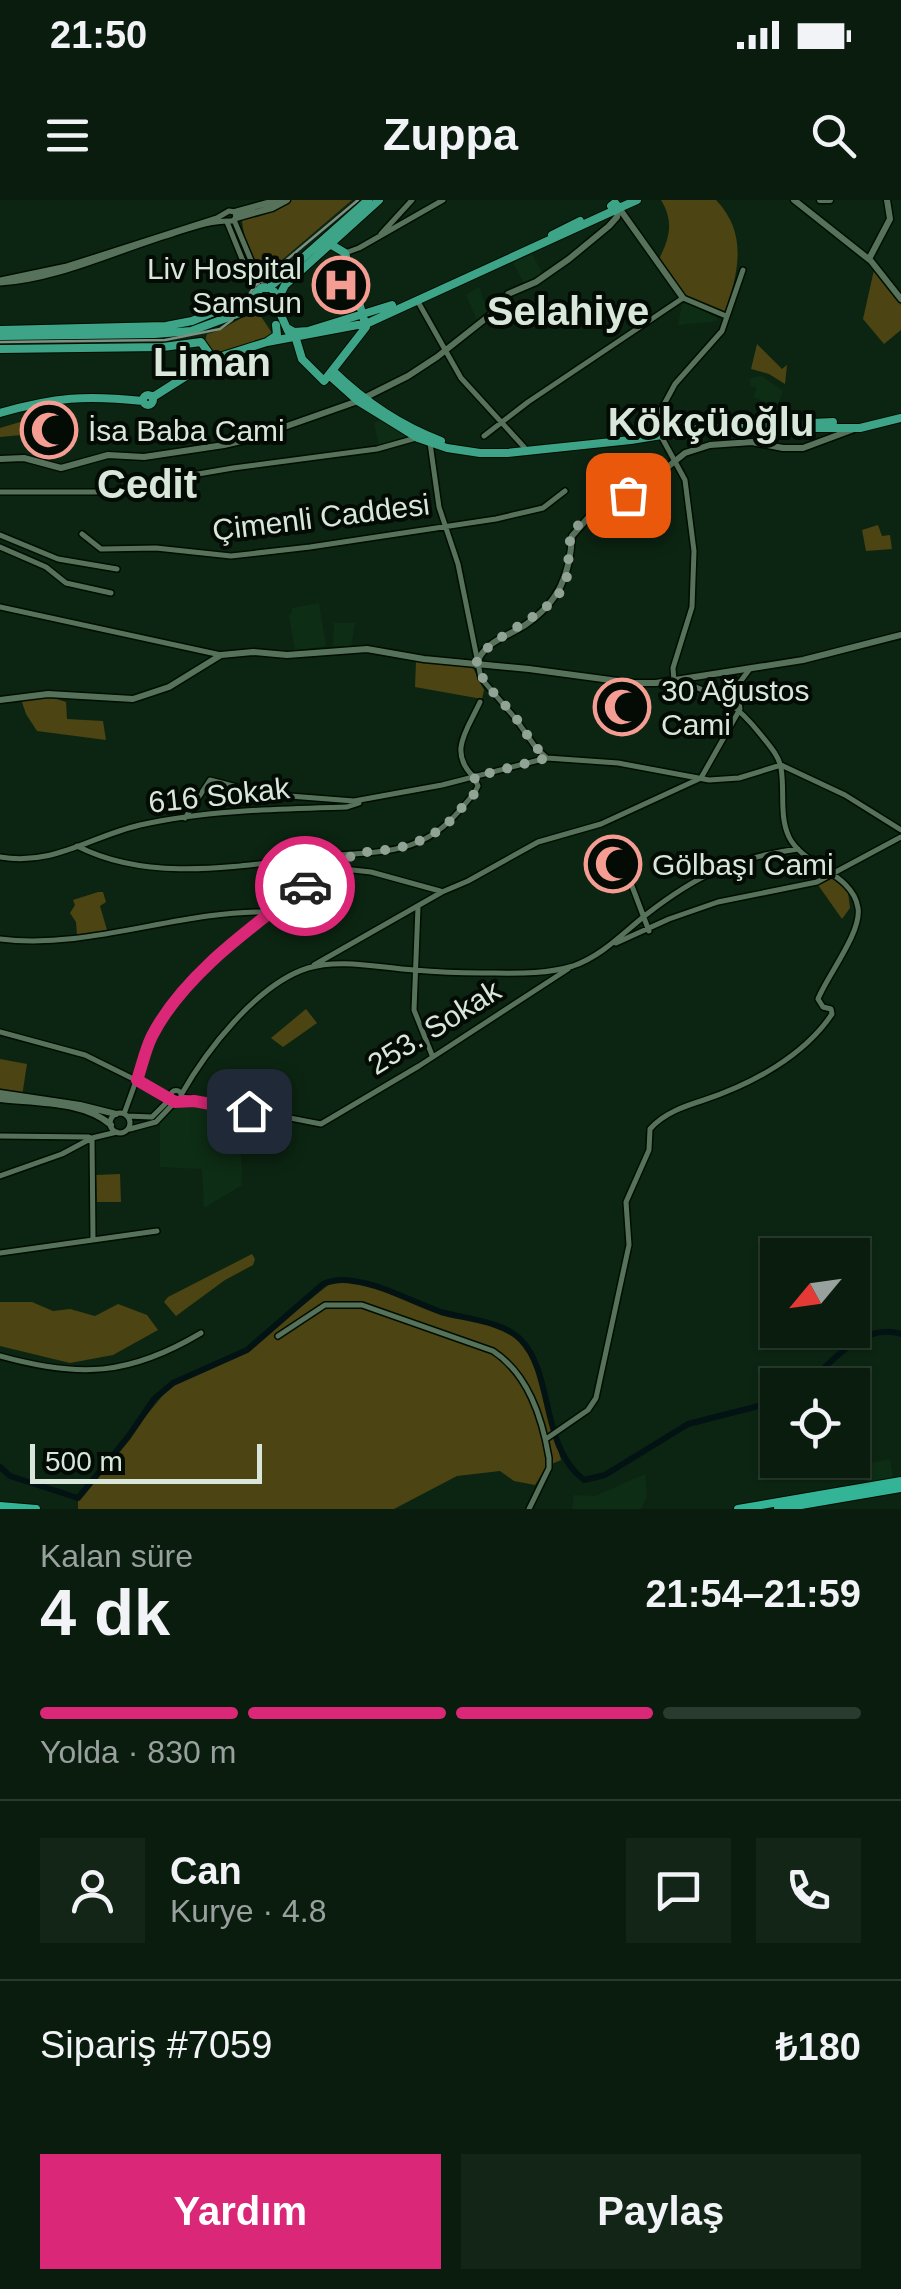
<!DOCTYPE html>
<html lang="tr">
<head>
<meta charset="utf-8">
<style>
  body { margin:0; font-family:Helvetica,sans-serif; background:#122517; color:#f1f3f6; height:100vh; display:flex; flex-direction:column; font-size:38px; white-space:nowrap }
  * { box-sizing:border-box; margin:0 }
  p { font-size:32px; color:#99a19e }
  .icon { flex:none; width:55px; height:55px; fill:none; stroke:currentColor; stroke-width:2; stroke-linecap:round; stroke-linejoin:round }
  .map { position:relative; height:1309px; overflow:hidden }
  .details { display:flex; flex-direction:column; background:#091c0e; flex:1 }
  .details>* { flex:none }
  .needle { width:65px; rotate:241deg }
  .controls { position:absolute; left:760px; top:1038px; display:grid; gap:20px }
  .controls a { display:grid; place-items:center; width:110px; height:110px; border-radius:0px; background:#091c0e; box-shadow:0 2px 8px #0004,0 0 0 2px #293a2e; font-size:50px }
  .scale { position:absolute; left:30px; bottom:25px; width:232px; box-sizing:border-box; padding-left:10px; border:5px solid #d8e7da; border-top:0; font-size:28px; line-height:35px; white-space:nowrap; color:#d8e7da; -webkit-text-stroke:8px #030b04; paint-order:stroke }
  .pin { position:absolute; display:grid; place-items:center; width:85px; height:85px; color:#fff; margin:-42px; border-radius:20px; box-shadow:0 5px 15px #0006 }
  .courier { position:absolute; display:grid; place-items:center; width:100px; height:100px; margin:-50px; border:8px solid #db2777; border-radius:50%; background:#fff; color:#222; box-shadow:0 2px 12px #0007 }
  .head em { font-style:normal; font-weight:700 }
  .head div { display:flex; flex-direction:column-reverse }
  .head { display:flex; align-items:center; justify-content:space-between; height:170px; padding:0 40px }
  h1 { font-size:65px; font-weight:700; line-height:75px }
  .bar { display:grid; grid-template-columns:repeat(4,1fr); gap:15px 10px; align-content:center; height:120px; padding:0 40px }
  .bar i { height:12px; border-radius:8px; background:#293a2e }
  .bar .active { background:#db2777 }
  .bar p { grid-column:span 4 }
  .line { display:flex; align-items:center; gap:25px; padding:0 40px; border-top:2px solid #293a2e }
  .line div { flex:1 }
  .round { display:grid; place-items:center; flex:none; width:105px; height:105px; border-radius:0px; background:#122517 }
  .primary-button { display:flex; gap:20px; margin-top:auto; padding:20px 40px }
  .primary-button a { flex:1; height:115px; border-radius:0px; background:#db2777; color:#fff; font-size:40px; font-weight:700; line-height:115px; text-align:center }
  .primary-button a+a { background:#122517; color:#f1f3f6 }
  .status { display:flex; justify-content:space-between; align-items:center; height:70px; padding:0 50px; background:#091c0e; direction:ltr }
  .status svg { height:28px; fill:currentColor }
  header { display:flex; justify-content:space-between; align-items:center; height:130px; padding:0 40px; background:#091c0e; font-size:45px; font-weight:700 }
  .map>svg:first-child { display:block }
  .built { fill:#0e2d15 }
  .green { fill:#4c4412 }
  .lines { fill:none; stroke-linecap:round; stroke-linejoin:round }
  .river { stroke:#031314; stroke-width:6 }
  .tertiary-casing { stroke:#000d01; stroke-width:8 }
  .secondary-casing { stroke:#000d01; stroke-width:9 }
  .primary-casing { stroke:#000d01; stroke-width:10 }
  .trunk-casing { stroke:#000d01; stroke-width:10 }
  .tertiary { stroke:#57725b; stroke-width:5 }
  .secondary { stroke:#57725b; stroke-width:6 }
  .primary { stroke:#3da487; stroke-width:8 }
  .trunk { stroke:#34b496; stroke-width:8 }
  .tram { stroke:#7d9081; stroke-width:2.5 }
  .done { stroke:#91a394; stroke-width:10; stroke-dasharray:0 18 }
  .route { stroke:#db2777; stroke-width:12 }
  .labels { text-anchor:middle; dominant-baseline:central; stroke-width:8; stroke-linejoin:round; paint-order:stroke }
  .poi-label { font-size:30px; fill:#d8e7da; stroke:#030b04; text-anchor:start }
  .street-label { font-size:30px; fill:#d8e7da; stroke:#030b04 }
  .district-label { font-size:40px; font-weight:bold; fill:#d8e7da; stroke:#030b04 }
</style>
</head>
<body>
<div class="status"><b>21:50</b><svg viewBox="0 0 49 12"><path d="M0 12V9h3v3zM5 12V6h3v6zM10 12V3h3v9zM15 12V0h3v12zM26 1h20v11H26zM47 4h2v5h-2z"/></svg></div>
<header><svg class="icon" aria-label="menu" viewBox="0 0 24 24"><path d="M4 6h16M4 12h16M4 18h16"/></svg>Zuppa<svg class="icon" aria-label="search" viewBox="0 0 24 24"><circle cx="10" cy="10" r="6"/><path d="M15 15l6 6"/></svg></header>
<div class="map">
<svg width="901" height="1309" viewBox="0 0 901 1309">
  <rect width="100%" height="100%" fill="#0c2512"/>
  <path class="built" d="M 532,54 L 543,74 L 525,85 L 513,63 Z
    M 479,87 L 488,112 L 477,120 L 466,95 Z
    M 687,102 L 717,118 L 717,121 L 678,125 L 682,104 Z
    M 762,176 L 783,191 L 777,206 L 753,197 L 757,188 L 751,186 L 750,178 Z
    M 381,220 L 406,234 L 407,239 L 379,246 L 374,223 Z
    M 319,403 L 326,446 L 295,451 L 289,415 L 292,413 L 292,408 Z
    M 334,423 L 355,423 L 351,447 L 333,446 Z
    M 188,905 L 240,913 L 242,985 L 204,1008 L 202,969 L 160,967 L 160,923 L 172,910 Z
    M 890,1259 L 893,1278 L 868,1282 L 865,1264 Z
    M 645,1274 L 647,1296 L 641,1309 L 572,1309 L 574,1295 L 595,1296 Z"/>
  <path class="green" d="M 290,0 L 352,0 L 269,71 C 252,65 243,36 242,20 L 283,6 Z
    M 661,0 L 716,0 C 749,34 738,75 724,114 L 684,96 L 657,63 C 669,40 675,23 661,0 Z
    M 874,70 L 901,105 L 901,130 L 884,144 L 863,119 Z
    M 252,114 L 260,115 L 272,133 L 271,137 L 223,155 L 212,153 L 205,141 L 207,134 C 224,131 235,119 252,114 Z
    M 757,144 L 782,169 L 787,165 L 785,184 L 769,174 L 751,169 Z
    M 40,216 L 43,227 L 33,229 L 32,234 L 0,237 L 0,228 Z
    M 878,325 L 882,336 L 890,335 L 892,349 L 866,351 L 862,330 Z
    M 416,461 L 472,466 L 484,490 L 482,499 L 415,487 Z
    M 47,496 L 66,502 L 67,519 L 103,521 L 106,540 L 37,531 L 26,514 L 21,499 Z
    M 833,678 L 848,692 L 850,708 L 842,719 L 818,685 Z
    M 98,692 L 103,692 L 106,702 L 100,706 L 107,730 L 77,735 L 76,722 L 70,713 L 75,705 L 73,700 Z
    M 306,809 L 317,823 L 283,847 L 271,838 Z
    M 0,859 L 27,864 L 22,896 L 0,892 Z
    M 120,974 L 121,1002 L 97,1002 L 96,975 Z
    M 252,1054 L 255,1059 L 253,1065 L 225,1080 L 176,1116 L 164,1102 L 168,1097 Z
    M 355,1081 L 438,1111 L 500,1128 L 520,1139 L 531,1154 L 561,1260 L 547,1266 L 535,1285 L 514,1281 L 500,1271 L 457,1276 L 394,1309 L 78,1309 L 78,1298 L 173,1183 L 247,1150 L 332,1082 Z
    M 0,1102 L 32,1102 L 53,1111 L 70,1109 L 95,1116 L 118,1104 L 147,1115 L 158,1130 L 113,1155 L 70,1163 L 0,1146 Z"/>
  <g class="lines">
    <path class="river" d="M 807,1185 C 832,1161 863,1122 901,1134
      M 0,1267 L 10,1276 L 78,1298 L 128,1237 L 154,1199 L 173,1183 L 247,1150 L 323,1084 C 333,1080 342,1079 353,1081 C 384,1085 412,1102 441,1112 C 466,1119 503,1121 521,1140 C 554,1174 540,1246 584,1280 L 605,1275 L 688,1224 L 778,1201"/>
    <g class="tertiary-casing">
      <path id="tertiary" d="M 234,20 L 253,65 L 266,87
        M 227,22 L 256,93
        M 381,34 L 412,0
        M 345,53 L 359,48 L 443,0
        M 255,66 L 265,71 L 287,69
        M 0,80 L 67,66 L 217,18 L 229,11 L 235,12 L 236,18 L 232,21 C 212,20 191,28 172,34 C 115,51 59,79 0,83
        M 417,100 L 461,178 L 524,247
        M 654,233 L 655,221 L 675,184 L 722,131 L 743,70
        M 484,236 L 528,202 L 683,98 L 726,116
        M 661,236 L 685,280 L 694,351 L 692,407 L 673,468 L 674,481
        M 430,243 L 439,307 L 458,364 L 481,478 L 515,518 L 536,548 L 547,558
        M 0,292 L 115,292 L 134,285 L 233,268 L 377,249 L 416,238
        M 82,334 L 101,349 L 156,348 L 231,356 L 310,347 L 496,319 L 543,308 L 565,291
        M 0,335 L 58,359 L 117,369
        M 0,347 L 46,367 L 66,383 L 111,393
        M 0,407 L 221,455
        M 474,577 C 447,552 468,529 480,502
        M 185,618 L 210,580 L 264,594 L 354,601 L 442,585 L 547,558 L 618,563 L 709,580 L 739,578 L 781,565 L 845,595 L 901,630
        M 77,646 C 153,685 247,664 327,656 C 357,653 391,654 418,642 C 443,632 459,612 475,592 L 478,586 L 474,577
        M 618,649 L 649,731
        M 0,657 C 54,666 89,637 140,625 C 206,610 279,609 347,607 L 359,603
        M 334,668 L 371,672 L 440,691
        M 418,707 L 414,810 L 432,855
        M 0,739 C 90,750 179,710 268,712
        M 616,743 L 669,719 L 718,702 L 817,682 L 901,637
        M 314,765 L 442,692 L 468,681 L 538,642 L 601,624 L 701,578 L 740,509 L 737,486 L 749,470
        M 0,832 L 85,855 L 170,897
        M170.5 896a5.5 5.5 0 1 1 11 0a5.5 5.5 0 1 1-11 0Z
        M 181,895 C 206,851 257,784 308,768 C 341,758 380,768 414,770 C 436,772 459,773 482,773 C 512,773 544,775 573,766 C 602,756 623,733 647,714 C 697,675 734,658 798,649
        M 182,897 L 321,924 L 419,866 L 568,769
        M110 923a10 10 0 1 1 20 0a10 10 0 1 1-20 0Z
        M 124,914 L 153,834 L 177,796 L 268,712 L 353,655
        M 127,916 L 152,917 L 171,898
        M 130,929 L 156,922 L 175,902
        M 0,936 L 89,937
        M 92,938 L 93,1040
        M 0,976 L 62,954 L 92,938 L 117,932
        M 0,1053 L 157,1031
        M 278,1136 L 325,1105 L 362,1105 L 493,1151 C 528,1174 542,1217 549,1258 L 549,1268 L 529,1309
        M 0,1156 C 79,1178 129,1176 201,1133
        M 546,1239 L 588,1210 L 596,1198 L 629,1045 L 626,1002 L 649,950 L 650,929 C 664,913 685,906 704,900 C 752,884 804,856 832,814 L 831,809 L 823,807 L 818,799 C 827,776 862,732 858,708 C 853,673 803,666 789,637 C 779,616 785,591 781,568 C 779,556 769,545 761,535 C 733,500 721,497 680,481"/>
    </g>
    <g class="secondary-casing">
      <path id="secondary" d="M 794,0 L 871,61 L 901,99
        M 820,0 L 830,0
        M 619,8 L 683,98
        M 235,12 L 278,0
        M 236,18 L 272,8 L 287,0
        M 869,59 L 890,19 L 887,0
        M 0,259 L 24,258 L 61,268 L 108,255 L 144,257 L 224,245 L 250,239 L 358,201 L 408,176 L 437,157 L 499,108 L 508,94 L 536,82 L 569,59 L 609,26 L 617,17 L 618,10
        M 476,465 C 484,441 507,437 525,425 C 559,402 570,375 572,336 L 594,311 L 648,283 L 685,253 L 710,245 L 752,242 L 783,248 L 803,248 L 854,229
        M 0,500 L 48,494 L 133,499 L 169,487 L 221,455 L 253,452 L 287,455 L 367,449 L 424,459 L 529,469 L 633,483 L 656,483 L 803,460 L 901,435
        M 0,893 L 80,905 L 116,914
        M 0,899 C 35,903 84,901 111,925"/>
    </g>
    <g class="primary-casing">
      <path id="primary" d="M 615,3 L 619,8 L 614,11 L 611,6 Z
        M 619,8 L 637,0
        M 552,35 L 580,21
        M 270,87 L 368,0
        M 277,95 L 271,88 L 261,88 L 255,95 L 256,102 L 264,109 L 274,107 L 285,85 L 379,0
        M 276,104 L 288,131
        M 287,128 L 294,132 L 308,131 L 392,105
        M 0,130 L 166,126 L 192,121 L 255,95
        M 0,136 L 155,134 L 191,131 L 259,106
        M 296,139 L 302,159 L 324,181 L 366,127 L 345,53 L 330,44
        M 267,142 L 368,123 L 613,11
        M 0,149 L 163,147 L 201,142 L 213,159
        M 333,171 C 363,200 401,226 441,241
        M 329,175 L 358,201 L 418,238 L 447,248 L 480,253 L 507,253 L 631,240 L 704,228 L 860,228 L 901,218
        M143 200a5 5 0 1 1 10 0a5 5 0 1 1-10 0Z
        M 153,197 L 213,159 L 267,142 L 277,135 L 276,125
        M 0,213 C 55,197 86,195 143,201
        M 767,225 L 833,222"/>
    </g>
    <g class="trunk-casing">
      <path id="trunk" d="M 0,1306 L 36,1309
        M 738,1309 L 901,1281
        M 778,1309 L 901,1288"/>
    </g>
    <use href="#tertiary" class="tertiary"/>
    <use href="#secondary" class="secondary"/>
    <use href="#primary" class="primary"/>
    <use href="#trunk" class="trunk"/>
    <path class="tram" d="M 0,142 L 165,140 L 220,129 L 232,120 L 254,87 L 358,0"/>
  </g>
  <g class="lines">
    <path class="done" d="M 305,686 L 356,653 L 396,649 L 428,638 L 449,622 L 476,592 L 478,586 L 474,577 L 547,558 C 533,546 526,533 516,518 C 501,499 485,488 476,464 C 485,438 537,422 558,395 C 575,374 564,353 572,335 C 581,315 609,302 628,295"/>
    <path class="route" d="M 249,911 L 194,901 L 175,902 L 137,880 C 142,866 145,850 152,836 C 183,775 252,727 305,686"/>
  </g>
  <defs>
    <g id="hospital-ring" transform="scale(2.875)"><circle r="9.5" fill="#030b04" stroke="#f59c93" stroke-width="1.5"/><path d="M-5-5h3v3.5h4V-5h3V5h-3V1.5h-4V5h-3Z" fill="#f59c93"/></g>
    <g id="mosque-ring" transform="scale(2.875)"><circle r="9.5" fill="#030b04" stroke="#f59c93" stroke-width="1.5"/><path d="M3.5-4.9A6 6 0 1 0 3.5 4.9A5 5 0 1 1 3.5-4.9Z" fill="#f59c93"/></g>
  </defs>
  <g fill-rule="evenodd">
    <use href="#hospital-ring" x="341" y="85"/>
    <use href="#mosque-ring" x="49" y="230"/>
    <use href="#mosque-ring" x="622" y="507"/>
    <use href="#mosque-ring" x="613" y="664"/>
  </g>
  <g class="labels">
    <g class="poi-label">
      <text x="302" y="68" text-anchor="end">Liv Hospital<tspan x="302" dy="34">Samsun</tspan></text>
      <text x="88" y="230">İsa Baba Cami</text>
      <text x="661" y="490">30 Ağustos<tspan x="661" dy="34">Cami</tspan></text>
      <text x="652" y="664">Gölbaşı Cami</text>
    </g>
    <g class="street-label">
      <text transform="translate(321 317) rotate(-7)">Çimenli Caddesi</text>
      <text transform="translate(219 595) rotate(-6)">616 Sokak</text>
      <text transform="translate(434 827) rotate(-32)">253. Sokak</text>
    </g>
    <g class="district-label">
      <text x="568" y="111">Selahiye</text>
      <text x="212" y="162">Liman</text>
      <text x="711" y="222">Kökçüoğlu</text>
      <text x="147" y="284">Cedit</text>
    </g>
  </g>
</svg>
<div class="controls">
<a><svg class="needle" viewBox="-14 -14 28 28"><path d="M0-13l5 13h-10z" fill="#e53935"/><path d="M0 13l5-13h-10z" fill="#99a19e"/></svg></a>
<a><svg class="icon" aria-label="locate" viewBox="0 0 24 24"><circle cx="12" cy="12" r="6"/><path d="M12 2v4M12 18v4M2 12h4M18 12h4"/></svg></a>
</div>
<div class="scale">500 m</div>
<div class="pin" style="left:628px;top:295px;background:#ea580c"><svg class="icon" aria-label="bag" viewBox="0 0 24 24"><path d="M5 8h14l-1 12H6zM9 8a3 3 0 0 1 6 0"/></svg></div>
<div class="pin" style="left:249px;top:911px;background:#1f2937"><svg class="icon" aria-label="home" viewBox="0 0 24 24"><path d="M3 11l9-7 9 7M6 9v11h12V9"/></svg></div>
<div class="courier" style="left:305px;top:686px"><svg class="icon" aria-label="car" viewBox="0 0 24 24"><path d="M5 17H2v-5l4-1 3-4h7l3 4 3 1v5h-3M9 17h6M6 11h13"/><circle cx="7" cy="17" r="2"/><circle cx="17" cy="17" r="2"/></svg></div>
</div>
<section class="details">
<div class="head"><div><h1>4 dk</h1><p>Kalan süre</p></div><em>21:54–21:59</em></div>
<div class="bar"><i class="active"></i><i class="active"></i><i class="active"></i><i></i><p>Yolda · 830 m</p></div>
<div class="line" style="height:180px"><a class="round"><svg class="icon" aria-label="person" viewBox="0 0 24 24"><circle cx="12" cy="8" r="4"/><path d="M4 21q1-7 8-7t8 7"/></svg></a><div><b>Can</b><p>Kurye · 4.8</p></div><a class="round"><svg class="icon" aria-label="chat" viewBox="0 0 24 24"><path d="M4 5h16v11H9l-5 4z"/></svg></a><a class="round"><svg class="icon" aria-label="phone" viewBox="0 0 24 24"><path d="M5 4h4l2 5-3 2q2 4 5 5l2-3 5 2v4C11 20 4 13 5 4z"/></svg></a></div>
<div class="line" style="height:130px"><div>Sipariş #7059</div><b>₺180</b></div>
<div class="primary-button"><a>Yardım</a><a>Paylaş</a></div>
</section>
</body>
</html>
